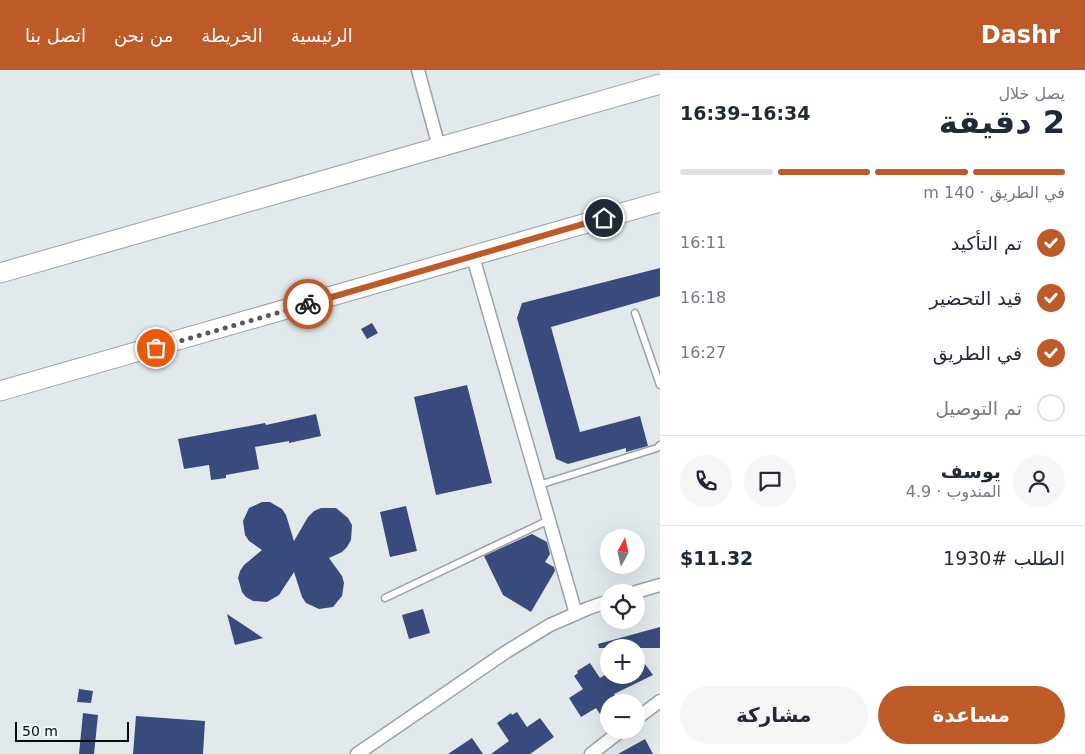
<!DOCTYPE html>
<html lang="ar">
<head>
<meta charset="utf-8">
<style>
  body { margin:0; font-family:"DejaVu Sans","Noto Sans Arabic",sans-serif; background:#f6f6f7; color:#1f2937; direction:rtl; height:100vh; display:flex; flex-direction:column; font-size:19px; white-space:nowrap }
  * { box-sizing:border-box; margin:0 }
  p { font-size:16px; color:#747a83 }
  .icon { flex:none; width:28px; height:28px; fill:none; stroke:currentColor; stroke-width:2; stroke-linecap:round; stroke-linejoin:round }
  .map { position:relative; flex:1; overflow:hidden; direction:ltr }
  .sheet { display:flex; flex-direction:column; background:#fff; width:425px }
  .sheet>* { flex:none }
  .needle { width:32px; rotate:8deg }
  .controls { position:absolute; left:600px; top:459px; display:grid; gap:10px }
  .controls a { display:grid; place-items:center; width:45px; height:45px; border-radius:50%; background:#fff; box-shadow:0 5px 20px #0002; font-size:25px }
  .scale { position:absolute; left:15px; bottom:12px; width:114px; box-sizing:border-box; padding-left:5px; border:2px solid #0a0c0d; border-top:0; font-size:14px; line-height:18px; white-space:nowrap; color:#0a0c0d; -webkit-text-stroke:4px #eff6fa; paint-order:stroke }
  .pin { position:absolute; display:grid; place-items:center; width:42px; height:42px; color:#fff; margin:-21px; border:2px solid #fff; border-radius:50%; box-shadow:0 1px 5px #0007 }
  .courier { position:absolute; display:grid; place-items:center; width:50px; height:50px; margin:-25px; border:4px solid #be5a27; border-radius:50%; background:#fff; color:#222; box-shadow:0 1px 6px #0007 }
  .summary em { font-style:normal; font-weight:700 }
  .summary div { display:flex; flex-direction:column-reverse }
  .summary { display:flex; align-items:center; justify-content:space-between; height:85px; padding:0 20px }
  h1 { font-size:32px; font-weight:700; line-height:38px }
  .bar { display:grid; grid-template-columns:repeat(4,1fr); gap:8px 5px; align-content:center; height:60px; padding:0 20px }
  .bar i { height:6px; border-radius:4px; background:#e0e1e3 }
  .bar .selected { background:#be5a27 }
  .bar p { grid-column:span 4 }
  .line { display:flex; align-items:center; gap:12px; padding:0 20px; border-top:1px solid #e0e1e3 }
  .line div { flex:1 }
  .round { display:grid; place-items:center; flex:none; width:52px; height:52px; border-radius:26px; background:#f6f6f7 }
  ol { padding:0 20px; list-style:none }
  li { display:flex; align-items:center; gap:15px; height:55px }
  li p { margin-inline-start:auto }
  li .icon { padding:5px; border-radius:50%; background:#be5a27; color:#fff; stroke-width:4 }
  li:last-child { color:#747a83 }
  li i { width:28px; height:28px; border:2px solid #e0e1e3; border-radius:50% }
  .cta { display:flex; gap:10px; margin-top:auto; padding:10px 20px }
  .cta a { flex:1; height:58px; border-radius:30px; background:#be5a27; color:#fff; font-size:20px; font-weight:700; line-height:58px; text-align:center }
  .cta a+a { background:#f6f6f7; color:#1f2937 }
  header { display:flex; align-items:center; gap:30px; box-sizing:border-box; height:70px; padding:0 25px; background:#be5a27; color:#fff }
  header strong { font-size:24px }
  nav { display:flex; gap:28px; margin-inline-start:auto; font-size:18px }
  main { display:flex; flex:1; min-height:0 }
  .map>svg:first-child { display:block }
  .building { fill:#394b7d }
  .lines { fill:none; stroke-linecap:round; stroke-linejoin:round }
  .service-casing { stroke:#9ba1a5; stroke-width:9 }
  .minor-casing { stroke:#9ba1a5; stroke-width:15 }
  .primary-casing { stroke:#9ba1a5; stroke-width:21 }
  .service { stroke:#fff; stroke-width:6 }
  .minor { stroke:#fff; stroke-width:12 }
  .primary { stroke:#fff; stroke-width:19 }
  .done { stroke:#56595b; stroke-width:5; stroke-dasharray:0 9 }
  .route { stroke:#be5a27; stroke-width:6 }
</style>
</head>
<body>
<header>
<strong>Dashr</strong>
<nav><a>الرئيسية</a><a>الخريطة</a><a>من نحن</a><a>اتصل بنا</a></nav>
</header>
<main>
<section class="sheet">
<div class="summary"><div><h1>2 دقيقة</h1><p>يصل خلال</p></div><em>16:34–16:39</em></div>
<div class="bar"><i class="selected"></i><i class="selected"></i><i class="selected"></i><i></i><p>في الطريق · 140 m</p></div>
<ol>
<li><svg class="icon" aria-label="check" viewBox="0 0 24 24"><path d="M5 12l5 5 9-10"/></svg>تم التأكيد<p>16:11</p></li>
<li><svg class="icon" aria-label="check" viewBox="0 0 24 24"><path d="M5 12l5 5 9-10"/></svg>قيد التحضير<p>16:18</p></li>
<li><svg class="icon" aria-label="check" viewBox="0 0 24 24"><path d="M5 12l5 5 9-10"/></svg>في الطريق<p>16:27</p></li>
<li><i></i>تم التوصيل</li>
</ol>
<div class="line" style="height:90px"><a class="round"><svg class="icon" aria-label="person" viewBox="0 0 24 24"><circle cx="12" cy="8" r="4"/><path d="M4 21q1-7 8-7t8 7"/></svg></a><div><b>يوسف</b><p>المندوب · 4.9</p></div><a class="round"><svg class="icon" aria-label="chat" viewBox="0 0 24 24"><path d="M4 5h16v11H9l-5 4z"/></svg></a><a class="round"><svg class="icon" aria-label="phone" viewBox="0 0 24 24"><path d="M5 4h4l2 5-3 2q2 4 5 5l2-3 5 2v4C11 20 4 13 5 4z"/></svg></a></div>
<div class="line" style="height:65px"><div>الطلب #1930</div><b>$11.32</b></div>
<div class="cta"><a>مساعدة</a><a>مشاركة</a></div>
</section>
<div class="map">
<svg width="660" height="684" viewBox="0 0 660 684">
  <rect width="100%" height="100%" fill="#e2e9ed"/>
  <path class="building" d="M 660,198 L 660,226 L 551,257 L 580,362 L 640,346 L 648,376 L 626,382 L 626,378 L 568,394 L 556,389 L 517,248 L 522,233 Z
    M 372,253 L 378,263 L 367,269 L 361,259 Z
    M 467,315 L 492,413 L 436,425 L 414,327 Z
    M 316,344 L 321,366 L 289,373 L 289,371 L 255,377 L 259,399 L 226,405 L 226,408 L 211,410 L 209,395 L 184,399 L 178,369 L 265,353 L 266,355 Z
    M 262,432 L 270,432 L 282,439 L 286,445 L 294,471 L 308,447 L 314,441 L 321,438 L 336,438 L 348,448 L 352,455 L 351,470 L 347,477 L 342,482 L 329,488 L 342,506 L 344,513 L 342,526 L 333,537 L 319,539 L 306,533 L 302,527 L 294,502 L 279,525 L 267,532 L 253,531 L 246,527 L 242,522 L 238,508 L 240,501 L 244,495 L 262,480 L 249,471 L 245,465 L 243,451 L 249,438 Z
    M 406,436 L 417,481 L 390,487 L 380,442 Z
    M 532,464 L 547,472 L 550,484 L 545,492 L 554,497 L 555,501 L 531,542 L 503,525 L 484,486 Z
    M 423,539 L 430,563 L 409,569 L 402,545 Z
    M 227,544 L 263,568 L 235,575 Z
    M 660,557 L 660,578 L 599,578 L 598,574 Z
    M 636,582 L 653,605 L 614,624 L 619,632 L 609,632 L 609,638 L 600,644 L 596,638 L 581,647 L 569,628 L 583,619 L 574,606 L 578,603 L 577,601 L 590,593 L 600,608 L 605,605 L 636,605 Z
    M 79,619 L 93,621 L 91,633 L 77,632 Z
    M 517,642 L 527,657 L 540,648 L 554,667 L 530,684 L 491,684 L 509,671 L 497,653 L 511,643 L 512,645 Z
    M 83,643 L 98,645 L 94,684 L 79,684 Z
    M 136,646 L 205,651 L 203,684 L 133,684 Z
    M 472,668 L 483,684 L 448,684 Z
    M 645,669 L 653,684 L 618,684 Z"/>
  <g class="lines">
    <g class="service-casing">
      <path id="service" d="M 635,243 L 660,315
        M 539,415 L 657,378 L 660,375
        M 385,528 L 549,450"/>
    </g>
    <g class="minor-casing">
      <path id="minor" d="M 418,0 L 439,77
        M 473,187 L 576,544
        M 636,522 L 660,515
        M 636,649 L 660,631
        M 357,684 L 506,582 L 550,555 L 589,538 L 609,531
        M 591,684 L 622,660"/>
    </g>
    <g class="primary-casing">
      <path id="primary" d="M 0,203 L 660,14
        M 0,321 L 660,132"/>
    </g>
    <use href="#service" class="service"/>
    <use href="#minor" class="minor"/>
    <use href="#primary" class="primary"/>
  </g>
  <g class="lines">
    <path class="done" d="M 156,278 L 308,234"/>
    <path class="route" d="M 308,234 L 604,148"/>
  </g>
</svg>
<div class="controls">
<a><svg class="needle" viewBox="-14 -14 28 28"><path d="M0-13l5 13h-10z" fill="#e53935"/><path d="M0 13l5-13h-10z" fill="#747a83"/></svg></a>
<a><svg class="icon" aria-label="locate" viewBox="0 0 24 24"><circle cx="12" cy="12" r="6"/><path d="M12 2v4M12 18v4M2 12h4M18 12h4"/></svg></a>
<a>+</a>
<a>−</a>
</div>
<div class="scale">50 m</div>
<div class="pin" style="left:156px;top:278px;background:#ea580c"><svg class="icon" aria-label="bag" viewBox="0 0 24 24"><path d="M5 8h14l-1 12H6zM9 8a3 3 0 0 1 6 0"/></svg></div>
<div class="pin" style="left:604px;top:148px;background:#1f2937"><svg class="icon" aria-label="home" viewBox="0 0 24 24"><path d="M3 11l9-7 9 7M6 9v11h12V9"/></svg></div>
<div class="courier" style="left:308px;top:234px"><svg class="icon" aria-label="bike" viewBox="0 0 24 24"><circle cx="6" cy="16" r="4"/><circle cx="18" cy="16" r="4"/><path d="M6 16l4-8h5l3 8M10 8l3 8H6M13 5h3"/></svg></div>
</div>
</main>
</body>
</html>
